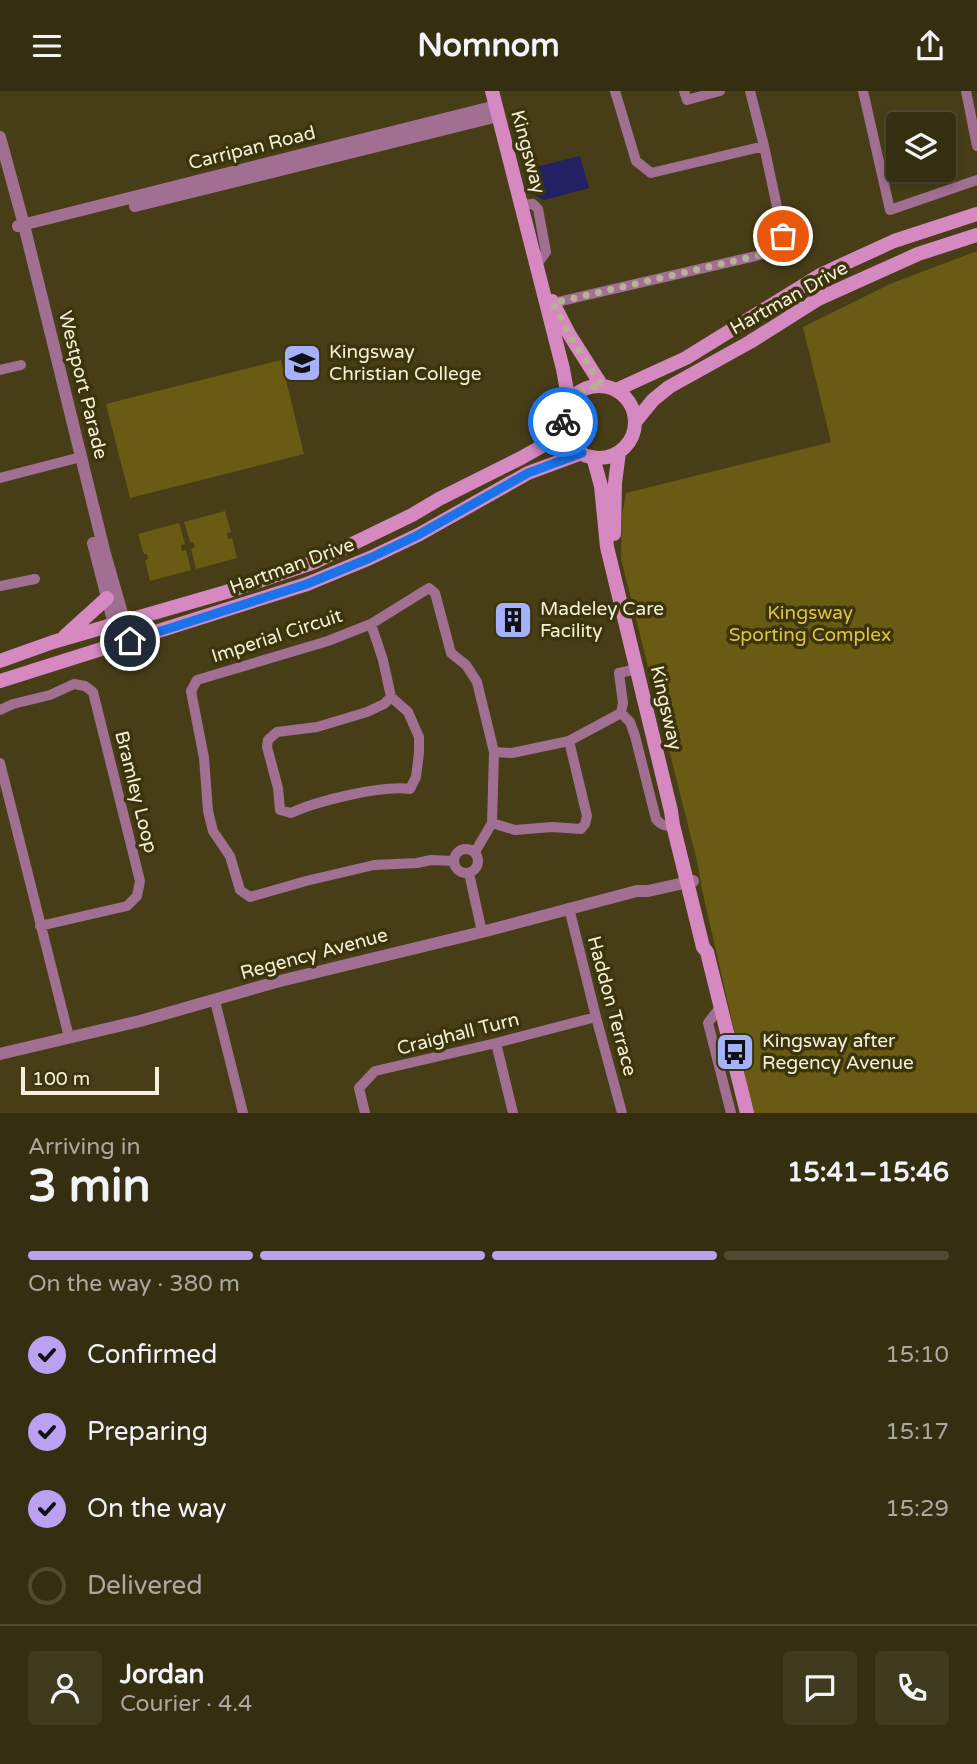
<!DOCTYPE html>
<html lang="en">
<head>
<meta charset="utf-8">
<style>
  body { margin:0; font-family:"Varela Round",sans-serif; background:#403a1f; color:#f1f3f6; height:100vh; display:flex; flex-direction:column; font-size:26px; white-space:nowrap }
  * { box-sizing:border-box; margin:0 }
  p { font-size:23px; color:#aaa89f }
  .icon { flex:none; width:38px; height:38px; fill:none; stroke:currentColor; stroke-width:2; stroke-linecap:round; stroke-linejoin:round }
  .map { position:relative; height:1022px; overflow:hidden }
  .details { display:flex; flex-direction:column; background:#352e11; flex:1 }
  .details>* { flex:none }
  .controls { position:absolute; left:886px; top:21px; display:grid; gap:14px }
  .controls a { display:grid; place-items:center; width:70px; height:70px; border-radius:7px; background:#352e11; box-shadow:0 4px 10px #0003,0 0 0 2px #4f4a31; font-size:35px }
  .scale { position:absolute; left:21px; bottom:18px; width:138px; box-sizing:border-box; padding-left:7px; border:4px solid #f4f0da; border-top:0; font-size:19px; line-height:24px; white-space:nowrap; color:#f4f0da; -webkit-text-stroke:5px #3c340b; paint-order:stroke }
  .pin { position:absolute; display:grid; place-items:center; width:60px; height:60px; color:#fff; margin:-30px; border:4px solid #fff; border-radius:50%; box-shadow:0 2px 7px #0007 }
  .courier { position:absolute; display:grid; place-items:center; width:70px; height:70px; margin:-35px; border:5px solid #1a73e8; border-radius:50%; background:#fff; color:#222; box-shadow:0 2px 9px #0007 }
  .headline em { font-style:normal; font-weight:700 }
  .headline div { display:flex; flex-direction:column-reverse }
  .headline { display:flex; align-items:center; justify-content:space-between; height:119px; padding:0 28px }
  h1 { font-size:46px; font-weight:700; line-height:52px }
  .bar { display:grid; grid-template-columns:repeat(4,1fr); gap:10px 7px; align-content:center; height:84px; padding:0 28px }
  .bar i { height:9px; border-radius:5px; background:#4f4a31 }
  .bar .on { background:#bca0f2 }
  .bar p { grid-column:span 4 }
  .line { display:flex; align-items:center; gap:18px; padding:0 28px; border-top:2px solid #4f4a31 }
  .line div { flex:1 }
  .round { display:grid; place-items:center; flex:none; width:74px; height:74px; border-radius:7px; background:#403a1f }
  ol { padding:0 28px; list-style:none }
  li { display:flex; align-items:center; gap:21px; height:77px }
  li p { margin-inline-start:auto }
  li .icon { padding:7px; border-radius:50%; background:#bca0f2; color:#111; stroke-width:4 }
  li:last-child { color:#aaa89f }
  li i { width:38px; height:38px; border:4px solid #4f4a31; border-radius:50% }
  header { display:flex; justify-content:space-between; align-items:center; height:91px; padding:0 28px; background:#352e11; font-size:32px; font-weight:700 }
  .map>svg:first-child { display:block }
  .green { fill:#695b14 }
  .water { fill:#222164 }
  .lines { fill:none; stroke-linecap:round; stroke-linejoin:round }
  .minor { stroke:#a06f92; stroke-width:10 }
  .tertiary { stroke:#a06f92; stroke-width:12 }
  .secondary { stroke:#d689c1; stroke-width:14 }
  .done { stroke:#b7b296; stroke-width:7; stroke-dasharray:0 12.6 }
  .route { stroke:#1a73e8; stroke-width:9 }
  .labels { text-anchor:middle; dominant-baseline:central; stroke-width:7; stroke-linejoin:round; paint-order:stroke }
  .street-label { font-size:19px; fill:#f4f0da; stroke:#3c340b }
  .poi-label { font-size:19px; fill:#f4f0da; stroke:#3c340b; text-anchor:start }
  .park-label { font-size:19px; fill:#ddc345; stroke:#3c340b }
</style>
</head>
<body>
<header><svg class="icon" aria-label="menu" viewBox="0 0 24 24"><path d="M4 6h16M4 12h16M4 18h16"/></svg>Nomnom<svg class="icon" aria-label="share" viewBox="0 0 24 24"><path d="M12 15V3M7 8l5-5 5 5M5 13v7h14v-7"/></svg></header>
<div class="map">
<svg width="977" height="1022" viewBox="0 0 977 1022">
  <rect width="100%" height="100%" fill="#473e17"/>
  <path class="green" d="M 977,160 L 977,1022 L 753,1022 L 701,794 L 698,774 L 621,468 L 622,425 L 626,402 L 831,351 L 803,236 L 890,193 Z
    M 281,269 L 304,363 L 130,407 L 106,313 Z
    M 225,420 L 231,441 L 227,442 L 228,448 L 232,447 L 237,467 L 196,478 L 191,458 L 195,456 L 193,451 L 190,451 L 184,431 Z
    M 179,432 L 185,453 L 181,454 L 182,460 L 186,459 L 191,479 L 150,490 L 145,469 L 148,468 L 147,463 L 144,463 L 138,443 Z"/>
  <path class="water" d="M 580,65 L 589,97 L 544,109 L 533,103 L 527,78 Z"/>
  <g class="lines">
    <path class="minor" d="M 615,0 L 636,70 L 651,82 L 764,55
      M 684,0 L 687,9 L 720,0
      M 863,0 L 890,119 L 977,89
      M 966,0 L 977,55
      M 522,114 L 533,113 L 538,118 L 546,161 L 537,173
      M 553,212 L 786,158 L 764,55 L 750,0
      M 0,279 L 21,274
      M 0,387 L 81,366
      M 0,495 L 35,488
      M 371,533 L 383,569 L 391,606 L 408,621 L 419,646 L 419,662 L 416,686 L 410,698 C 381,694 317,710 291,722 L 280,719 L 278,697 L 267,656 L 268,649 L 277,641 L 317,636 L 367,621 L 384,613 L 391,606
      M 637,578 L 619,582 L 623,612 L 621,622 L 630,631 L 635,645 L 656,728 C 661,734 665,736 673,734
      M 0,619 L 13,613 L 50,604 L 74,593 L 85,595 L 93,601 L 140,790 L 137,805 L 127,815 L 40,835
      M 494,661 L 512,662 L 569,650 L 621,622
      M 0,672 L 69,946
      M 492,732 L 515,739 L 552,736 L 581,738 L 585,733 L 587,725 L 569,650
      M454 770a12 12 0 1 1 24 0a12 12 0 1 1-24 0Z
      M 454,770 L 431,769 L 417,772 L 374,774 L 306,790 L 250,806 L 240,799 L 230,765 L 213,740 L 208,720 L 204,667 L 191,600 L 197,589 L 328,550 L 371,533 L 429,497 L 435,502 L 451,562 L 466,574 L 477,591 L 494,661 L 492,732 L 475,761
      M 469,782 L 482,841
      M 569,817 L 596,926 L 622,1022
      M 215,910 L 243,1022
      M 721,915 L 708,932 L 731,1022
      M 496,952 L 513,1022
      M 365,1022 L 359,997 L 375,980 L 496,952 L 596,926"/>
    <path class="tertiary" d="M 0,46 L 24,134 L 105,463 L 130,550
      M 135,115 L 498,25
      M 18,135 L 496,15
      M 93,452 L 119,553
      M 0,963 L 140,930 L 276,891 L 482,841 L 637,800 L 648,800 L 693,790"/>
    <path class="secondary" d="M 492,0 L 563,278 L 569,311
      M 552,210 L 569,243 L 602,295
      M563 331a36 36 0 1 1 72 0a36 36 0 1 1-72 0Z
      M 616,299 L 686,267 L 822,183 L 894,150 L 977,123
      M 635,331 L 653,309 L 669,296 L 750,251 L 818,208 L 918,163 L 977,144
      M 593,366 L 601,395 L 607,456 L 671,720 L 673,734 L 703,856 L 707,861 L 747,1022
      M 614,443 L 615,392 L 619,361
      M 65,545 L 107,507
      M 0,570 L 53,551 L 226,501 L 315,471 L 412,424 L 439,408 L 521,367 L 544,354 L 563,332
      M 0,590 L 307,493 L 370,467 L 418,444 L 528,382 L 582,362"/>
  </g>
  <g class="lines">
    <path class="done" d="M 563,331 C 567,310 578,295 602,295 L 569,243 L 553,212 L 786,158 L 783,145"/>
    <path class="route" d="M 130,550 L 307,493 L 370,467 L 418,444 L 528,382 L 582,362 C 570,354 566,345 563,331"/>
  </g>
  <defs>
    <g id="school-square" transform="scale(2.0125)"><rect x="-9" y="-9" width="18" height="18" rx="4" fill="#a6b1fc" stroke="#3c340b"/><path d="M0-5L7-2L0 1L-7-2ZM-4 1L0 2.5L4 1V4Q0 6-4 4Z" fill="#111"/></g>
    <g id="building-square" transform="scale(2.0125)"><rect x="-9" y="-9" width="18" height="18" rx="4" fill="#a6b1fc" stroke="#3c340b"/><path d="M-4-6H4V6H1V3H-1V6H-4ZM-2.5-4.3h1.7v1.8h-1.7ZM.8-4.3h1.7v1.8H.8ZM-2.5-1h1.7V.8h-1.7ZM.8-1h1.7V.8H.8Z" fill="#111"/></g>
    <g id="bus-square" transform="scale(2.0125)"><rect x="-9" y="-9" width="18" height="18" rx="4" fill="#a6b1fc" stroke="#3c340b"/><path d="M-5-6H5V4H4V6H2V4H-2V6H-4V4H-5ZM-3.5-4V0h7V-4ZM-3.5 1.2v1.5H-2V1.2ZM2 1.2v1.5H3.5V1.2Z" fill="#111"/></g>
  </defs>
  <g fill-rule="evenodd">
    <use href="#school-square" x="302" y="272"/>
    <use href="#building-square" x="513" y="529"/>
    <use href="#bus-square" x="735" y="961"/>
  </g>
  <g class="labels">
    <g class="street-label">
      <text transform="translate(252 57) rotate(-14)">Carripan Road</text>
      <text transform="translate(528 61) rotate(75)">Kingsway</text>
      <text transform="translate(789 207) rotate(-29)">Hartman Drive</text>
      <text transform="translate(83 294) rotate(76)">Westport Parade</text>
      <text transform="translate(292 475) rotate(-20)">Hartman Drive</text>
      <text transform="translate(277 545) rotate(-18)">Imperial Circuit</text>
      <text transform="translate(666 617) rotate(77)">Kingsway</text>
      <text transform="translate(136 701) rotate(76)">Bramley Loop</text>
      <text transform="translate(314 863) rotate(-15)">Regency Avenue</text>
      <text transform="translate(612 915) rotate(75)">Haddon Terrace</text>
      <text transform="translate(458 943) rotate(-14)">Craighall Turn</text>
    </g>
    <g class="poi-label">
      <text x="329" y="261">Kingsway<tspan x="329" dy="22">Christian College</tspan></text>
      <text x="540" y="518">Madeley Care<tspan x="540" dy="22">Facility</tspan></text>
      <text x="762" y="950">Kingsway after<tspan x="762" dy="22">Regency Avenue</tspan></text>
    </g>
    <g class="park-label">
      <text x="810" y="522">Kingsway<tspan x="810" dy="22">Sporting Complex</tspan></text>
    </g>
  </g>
</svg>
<div class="controls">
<a><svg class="icon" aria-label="layers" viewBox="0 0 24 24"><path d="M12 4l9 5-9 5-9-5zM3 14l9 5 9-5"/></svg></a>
</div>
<div class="scale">100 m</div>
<div class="pin" style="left:783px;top:145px;background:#ea580c"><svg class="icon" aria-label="bag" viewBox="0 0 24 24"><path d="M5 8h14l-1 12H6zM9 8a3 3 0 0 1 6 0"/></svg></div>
<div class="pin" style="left:130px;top:550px;background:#1f2937"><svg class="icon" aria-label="home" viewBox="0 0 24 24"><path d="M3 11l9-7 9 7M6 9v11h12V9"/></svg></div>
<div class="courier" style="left:563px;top:331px"><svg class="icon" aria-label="bike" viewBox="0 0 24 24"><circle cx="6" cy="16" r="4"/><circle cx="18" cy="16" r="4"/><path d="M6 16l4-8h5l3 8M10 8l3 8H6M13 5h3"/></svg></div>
</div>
<section class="details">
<div class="headline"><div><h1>3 min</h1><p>Arriving in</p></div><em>15:41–15:46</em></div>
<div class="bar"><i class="on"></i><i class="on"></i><i class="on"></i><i></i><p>On the way · 380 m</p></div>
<ol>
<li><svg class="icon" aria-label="check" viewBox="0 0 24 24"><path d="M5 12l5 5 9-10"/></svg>Confirmed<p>15:10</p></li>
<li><svg class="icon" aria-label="check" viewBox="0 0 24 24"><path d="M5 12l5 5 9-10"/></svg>Preparing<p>15:17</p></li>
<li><svg class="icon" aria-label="check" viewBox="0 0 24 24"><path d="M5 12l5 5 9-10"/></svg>On the way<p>15:29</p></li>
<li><i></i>Delivered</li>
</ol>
<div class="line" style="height:126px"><a class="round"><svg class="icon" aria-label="person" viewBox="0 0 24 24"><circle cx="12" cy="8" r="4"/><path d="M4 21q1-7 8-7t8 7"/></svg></a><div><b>Jordan</b><p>Courier · 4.4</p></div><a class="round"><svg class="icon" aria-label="chat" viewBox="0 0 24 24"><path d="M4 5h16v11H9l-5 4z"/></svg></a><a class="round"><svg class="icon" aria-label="phone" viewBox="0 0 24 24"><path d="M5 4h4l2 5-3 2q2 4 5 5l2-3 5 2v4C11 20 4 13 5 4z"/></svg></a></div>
</section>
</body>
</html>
